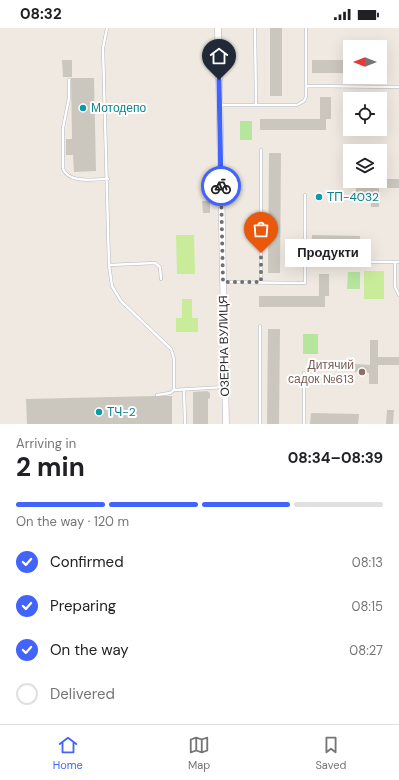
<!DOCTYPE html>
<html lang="en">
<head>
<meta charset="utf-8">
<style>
  body { margin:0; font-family:"DM Sans",sans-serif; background:#f2f2f2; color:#202124; height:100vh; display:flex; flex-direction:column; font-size:15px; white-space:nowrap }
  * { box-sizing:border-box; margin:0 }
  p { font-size:13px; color:#757577 }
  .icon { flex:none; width:22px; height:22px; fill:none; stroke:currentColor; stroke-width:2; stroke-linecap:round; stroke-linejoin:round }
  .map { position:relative; height:396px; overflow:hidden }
  .side { display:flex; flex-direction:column; background:#fff; flex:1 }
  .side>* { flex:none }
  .needle { width:26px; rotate:270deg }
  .controls { position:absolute; left:343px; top:12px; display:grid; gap:8px }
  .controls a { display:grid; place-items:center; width:44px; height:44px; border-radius:0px; background:#fff; box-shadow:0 4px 16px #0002; font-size:20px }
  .pin { position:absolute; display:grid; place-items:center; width:34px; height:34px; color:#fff; margin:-41px -17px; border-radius:50% 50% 50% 0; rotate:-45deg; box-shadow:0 0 4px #0007 }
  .pin .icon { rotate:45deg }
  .courier { position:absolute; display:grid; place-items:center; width:40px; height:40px; margin:-20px; border:3px solid #4264fb; border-radius:50%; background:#fff; color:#222; box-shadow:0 1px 5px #0007 }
  .bubble { position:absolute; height:28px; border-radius:0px; background:#fff; box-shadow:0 4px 16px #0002; font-size:13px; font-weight:700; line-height:28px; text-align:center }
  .head em { font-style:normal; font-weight:700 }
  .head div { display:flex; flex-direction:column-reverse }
  .head { display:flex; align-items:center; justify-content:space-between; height:68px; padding:0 16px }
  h1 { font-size:26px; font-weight:700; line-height:30px }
  .bar { display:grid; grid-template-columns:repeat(4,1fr); gap:6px 4px; align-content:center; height:48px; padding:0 16px }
  .bar i { height:5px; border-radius:3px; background:#e0e0e0 }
  .bar .current { background:#4264fb }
  .bar p { grid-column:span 4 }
  ol { padding:0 16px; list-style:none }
  li { display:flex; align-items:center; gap:12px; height:44px }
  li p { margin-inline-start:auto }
  li .icon { padding:4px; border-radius:50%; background:#4264fb; color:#fff; stroke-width:4 }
  li:last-child { color:#757577 }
  li i { width:22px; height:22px; border:2px solid #e0e0e0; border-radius:50% }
  .status { display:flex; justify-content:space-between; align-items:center; height:28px; padding:0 20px; background:#fff; direction:ltr }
  .status svg { height:11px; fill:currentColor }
  .tab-bar { display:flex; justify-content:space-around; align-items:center; height:56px; border-top:1px solid #e0e0e0; background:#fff; font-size:11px; color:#757577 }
  .tab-bar a { display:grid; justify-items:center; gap:2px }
  .tab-bar .current { color:#4264fb }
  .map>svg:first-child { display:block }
  .green { fill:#b6e59e }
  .pitch { fill:#c9ec9a }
  .building { fill:#cbc7bf }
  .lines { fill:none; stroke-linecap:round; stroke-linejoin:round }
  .service-casing { stroke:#b4b7c1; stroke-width:3.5 }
  .tertiary-casing { stroke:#b4b7c1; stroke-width:7 }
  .service { stroke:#fff; stroke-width:2.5 }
  .tertiary { stroke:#fff; stroke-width:6 }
  .done { stroke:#726f6d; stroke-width:4; stroke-dasharray:0 7.2 }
  .route { stroke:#4264fb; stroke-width:5 }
  .culture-dot { fill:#0f9aa8; stroke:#fff; stroke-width:1.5 }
  .education-dot { fill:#8d6e63; stroke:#fff; stroke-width:1.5 }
  .labels { text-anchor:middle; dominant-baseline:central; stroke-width:4; stroke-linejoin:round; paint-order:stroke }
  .culture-label { font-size:12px; fill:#0d838f; stroke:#fff; text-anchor:start }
  .street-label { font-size:12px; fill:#2e2e2e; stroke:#fff }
  .education-label { font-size:12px; fill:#785e54; stroke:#fff; text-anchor:end }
</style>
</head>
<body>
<div class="status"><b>08:32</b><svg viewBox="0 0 49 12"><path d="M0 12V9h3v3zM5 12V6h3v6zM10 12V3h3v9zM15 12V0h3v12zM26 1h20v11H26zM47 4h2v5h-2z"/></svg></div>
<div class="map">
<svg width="399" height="396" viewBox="0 0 399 396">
  <rect width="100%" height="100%" fill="#efe9e1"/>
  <path class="green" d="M 240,93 L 252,93 L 252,112 L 240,112 Z
    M 348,244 L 360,244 L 360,261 L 347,261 Z
    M 303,306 L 318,306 L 318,326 L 303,326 Z"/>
  <path class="pitch" d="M 367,66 L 386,66 L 385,95 L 380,95 L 380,71 L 367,71 Z
    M 176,207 L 194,207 L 195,246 L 177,246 Z
    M 364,243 L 384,243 L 384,271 L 364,271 Z
    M 182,271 L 192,271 L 192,290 L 198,290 L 198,304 L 176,304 L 176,290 L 182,290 Z"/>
  <path class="building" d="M 270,0 L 282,0 L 282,68 L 270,68 Z
    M 62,32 L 72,32 L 72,49 L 63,49 Z
    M 312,32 L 350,32 L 350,45 L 312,45 Z
    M 71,50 L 94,50 L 96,143 L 74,144 L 73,127 L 66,127 L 66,111 L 72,111 Z
    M 320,69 L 331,69 L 331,91 L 326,91 L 326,102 L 260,102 L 260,91 L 320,91 Z
    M 269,125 L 281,125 L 280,245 L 268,245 Z
    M 380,151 L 399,151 L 399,160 L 379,160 L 379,179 L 371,179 L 371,168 L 356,168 L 356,159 L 376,159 L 376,153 L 380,153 Z
    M 202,173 L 210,173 L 210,185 L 203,185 Z
    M 312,207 L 360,208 L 360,220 L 312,220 Z
    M 319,246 L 329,246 L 329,268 L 325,268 L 325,279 L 259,279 L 259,268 L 319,268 Z
    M 268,301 L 280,301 L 279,396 L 267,396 Z
    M 370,312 L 378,312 L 378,329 L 399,329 L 399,337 L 378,337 L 378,356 L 369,356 L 369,345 L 355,344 L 355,336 L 370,337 Z
    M 207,363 L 210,365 L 210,370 L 208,371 L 208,396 L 193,396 L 193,364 Z
    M 155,368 L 172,368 L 172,396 L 27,396 L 26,371 Z
    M 387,382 L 394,382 L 393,396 L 386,396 Z
    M 311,385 L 359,386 L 358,396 L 310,396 Z"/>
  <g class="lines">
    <g class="service-casing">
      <path id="service" d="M 107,0 L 103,20 L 109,237 L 112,258 L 121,273 L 171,321 L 174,331 L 174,362
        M 255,0 L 256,77
        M 69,52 L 69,70 L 63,100 L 63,141 C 70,156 93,151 108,151
        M 306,58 L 399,59
        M 220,77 L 297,77 L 304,73 L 306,69 L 306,0
        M 305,233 L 399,234
        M 395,234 L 395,259 L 399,267
        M 109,237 L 155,235 L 160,239 L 161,251
        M 223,254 L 305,255 L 305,167
        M 261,254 L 261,122
        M 260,298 L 260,396
        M 304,345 L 304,396
        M 184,362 L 185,396
        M 157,367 L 170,365 L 174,362 L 225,359"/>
    </g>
    <g class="tertiary-casing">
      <path id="tertiary" d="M 218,0 L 226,396"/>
    </g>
    <use href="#service" class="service"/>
    <use href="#tertiary" class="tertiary"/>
  </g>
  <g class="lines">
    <path class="done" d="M 221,158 L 223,254 L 261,254 L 261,225"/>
    <path class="route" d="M 219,52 L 221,158"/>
  </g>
  <g class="culture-dot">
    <circle cx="83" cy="80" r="4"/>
    <circle cx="319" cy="169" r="4"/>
    <circle cx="99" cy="384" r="4"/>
  </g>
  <circle class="education-dot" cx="362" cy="344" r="4"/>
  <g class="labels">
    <g class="culture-label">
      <text x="91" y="80">Мотодепо</text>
      <text x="327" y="169">ТП-4032</text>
      <text x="107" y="384">ТЧ-2</text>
    </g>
    <g class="street-label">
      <text transform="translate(224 318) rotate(-91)">ОЗЕРНА ВУЛИЦЯ</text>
    </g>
    <g class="education-label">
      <text x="354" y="337">Дитячий<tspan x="354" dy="14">садок №613</tspan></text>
    </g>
  </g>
</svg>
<div class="controls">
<a><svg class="needle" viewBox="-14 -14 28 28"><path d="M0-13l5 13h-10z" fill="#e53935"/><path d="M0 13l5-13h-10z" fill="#757577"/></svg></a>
<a><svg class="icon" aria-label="locate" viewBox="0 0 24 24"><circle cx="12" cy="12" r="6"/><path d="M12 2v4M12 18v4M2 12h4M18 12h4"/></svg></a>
<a><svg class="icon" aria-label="layers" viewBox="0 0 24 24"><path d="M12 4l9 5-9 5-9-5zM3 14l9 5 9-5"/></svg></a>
</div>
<div class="pin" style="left:261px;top:225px;background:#ea580c"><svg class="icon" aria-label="bag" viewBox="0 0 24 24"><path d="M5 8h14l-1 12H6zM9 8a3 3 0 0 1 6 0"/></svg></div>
<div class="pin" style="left:219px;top:52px;background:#1f2937"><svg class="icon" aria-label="home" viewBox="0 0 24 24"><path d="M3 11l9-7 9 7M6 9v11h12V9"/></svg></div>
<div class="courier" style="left:221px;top:158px"><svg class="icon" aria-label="bike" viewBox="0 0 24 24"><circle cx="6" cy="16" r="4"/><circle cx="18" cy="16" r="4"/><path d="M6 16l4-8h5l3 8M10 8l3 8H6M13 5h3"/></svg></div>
<div class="bubble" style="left:285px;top:211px;width:86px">Продукти</div>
</div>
<section class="side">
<div class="head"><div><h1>2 min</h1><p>Arriving in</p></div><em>08:34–08:39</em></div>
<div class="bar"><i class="current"></i><i class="current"></i><i class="current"></i><i></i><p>On the way · 120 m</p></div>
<ol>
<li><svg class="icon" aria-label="check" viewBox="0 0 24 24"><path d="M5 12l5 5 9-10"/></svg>Confirmed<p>08:13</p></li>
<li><svg class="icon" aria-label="check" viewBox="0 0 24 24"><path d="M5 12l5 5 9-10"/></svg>Preparing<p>08:15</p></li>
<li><svg class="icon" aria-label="check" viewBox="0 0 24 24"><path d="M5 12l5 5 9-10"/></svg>On the way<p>08:27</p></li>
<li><i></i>Delivered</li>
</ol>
</section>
<nav class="tab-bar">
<a class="current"><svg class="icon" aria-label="home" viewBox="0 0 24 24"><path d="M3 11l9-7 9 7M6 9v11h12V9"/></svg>Home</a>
<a><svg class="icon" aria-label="map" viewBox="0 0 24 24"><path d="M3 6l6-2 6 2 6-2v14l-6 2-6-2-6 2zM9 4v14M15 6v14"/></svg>Map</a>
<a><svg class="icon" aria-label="saved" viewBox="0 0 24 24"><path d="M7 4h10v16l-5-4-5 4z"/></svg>Saved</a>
</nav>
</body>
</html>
